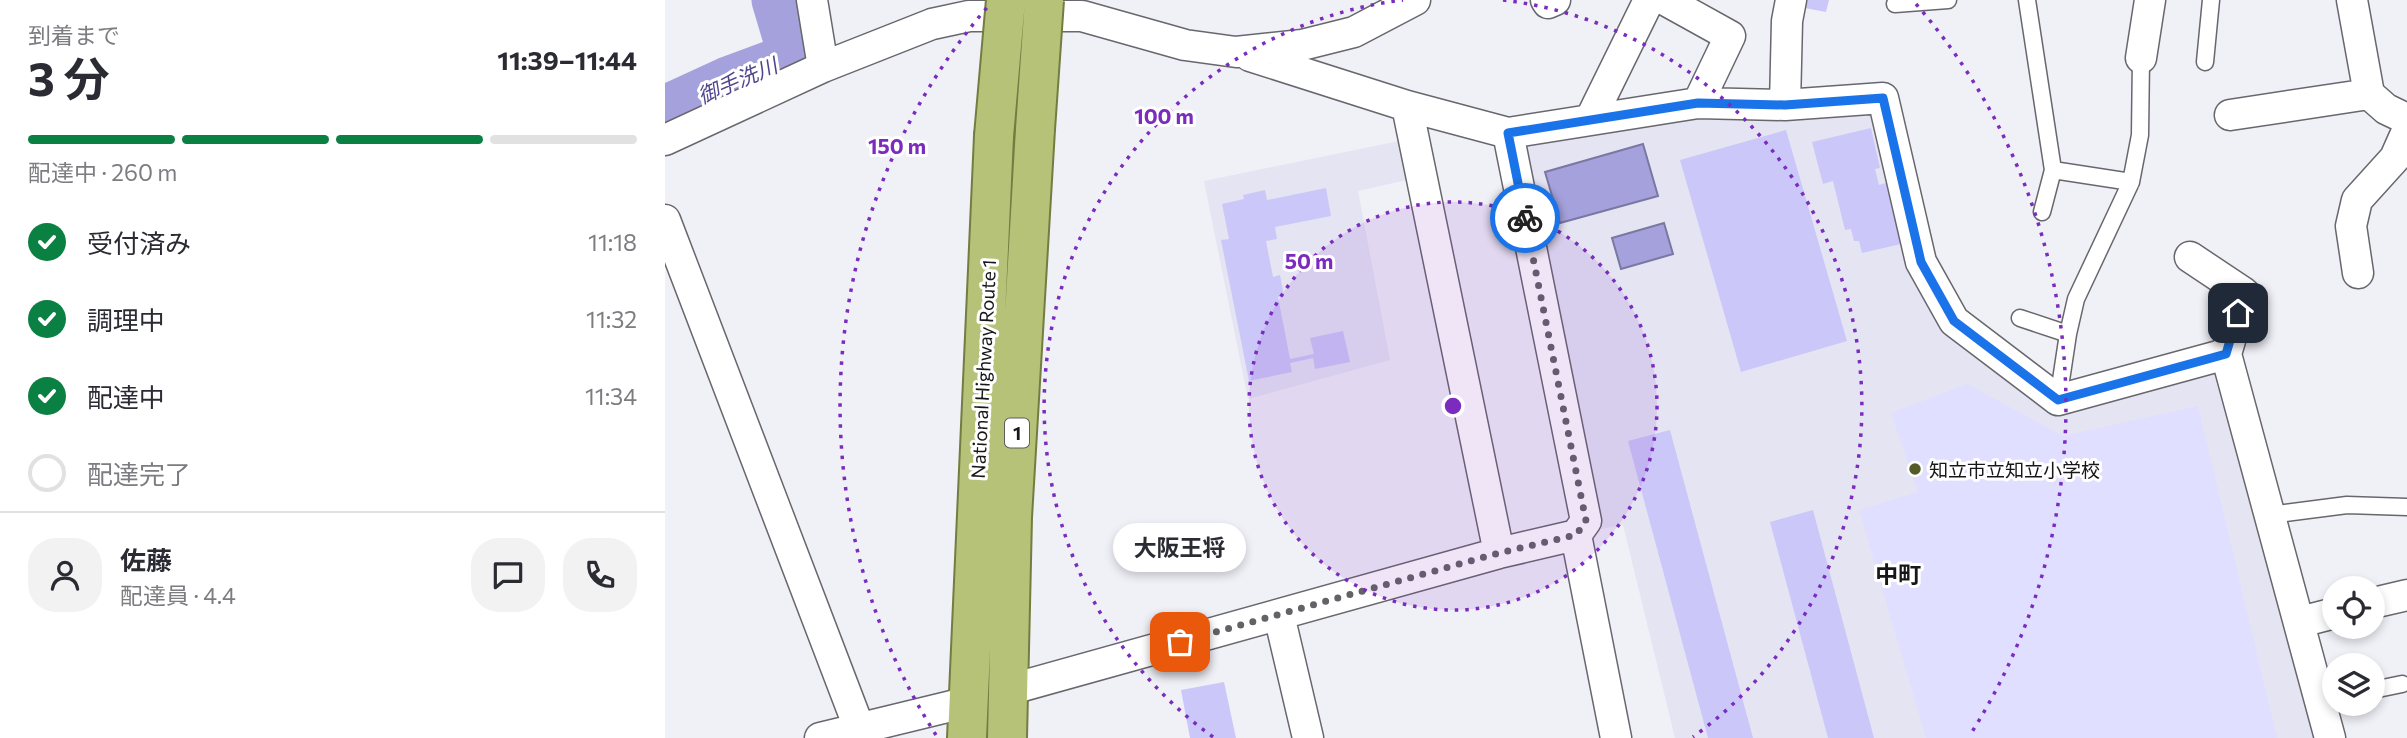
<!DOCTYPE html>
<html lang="ja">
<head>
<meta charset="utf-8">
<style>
  body { margin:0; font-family:Commissioner,"Noto Sans JP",sans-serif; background:#f2f2f3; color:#2b2b33; height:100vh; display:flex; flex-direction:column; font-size:26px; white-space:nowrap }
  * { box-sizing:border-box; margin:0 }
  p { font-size:23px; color:#7c7c81 }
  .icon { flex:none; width:38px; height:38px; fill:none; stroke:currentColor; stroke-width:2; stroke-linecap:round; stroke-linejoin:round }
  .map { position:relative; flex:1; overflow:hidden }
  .sheet { display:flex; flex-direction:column; background:#fff; width:665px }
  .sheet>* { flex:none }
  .tools { position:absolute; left:1657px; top:576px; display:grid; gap:14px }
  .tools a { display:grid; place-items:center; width:63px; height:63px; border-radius:50%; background:#fff; box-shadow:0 4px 10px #0003; font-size:35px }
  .pin { position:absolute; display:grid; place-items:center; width:60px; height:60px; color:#fff; margin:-30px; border-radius:14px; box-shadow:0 4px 10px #0006 }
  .courier { position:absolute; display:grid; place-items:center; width:70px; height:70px; margin:-35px; border:5px solid #1a73e8; border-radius:50%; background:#fff; color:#222; box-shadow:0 2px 9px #0007 }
  .bubble { position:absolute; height:49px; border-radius:24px; background:#fff; box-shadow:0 4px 10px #0003; font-size:23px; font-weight:700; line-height:49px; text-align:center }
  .summary em { font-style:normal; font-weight:700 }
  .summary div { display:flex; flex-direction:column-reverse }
  .summary { display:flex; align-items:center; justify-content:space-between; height:119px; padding:0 28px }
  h1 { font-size:46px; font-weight:700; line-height:52px }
  .bar { display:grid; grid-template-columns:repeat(4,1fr); gap:10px 7px; align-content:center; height:84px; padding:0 28px }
  .bar i { height:9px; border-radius:5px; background:#e1e1e2 }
  .bar .selected { background:#0b8043 }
  .bar p { grid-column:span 4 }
  .line { display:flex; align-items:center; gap:18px; padding:0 28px; border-top:2px solid #e1e1e2 }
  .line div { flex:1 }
  .round { display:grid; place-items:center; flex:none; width:74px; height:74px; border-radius:28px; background:#f2f2f3 }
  ol { padding:0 28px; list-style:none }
  li { display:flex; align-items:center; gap:21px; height:77px }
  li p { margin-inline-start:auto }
  li .icon { padding:7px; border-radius:50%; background:#0b8043; color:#fff; stroke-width:4 }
  li:last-child { color:#7c7c81 }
  li i { width:38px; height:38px; border:4px solid #e1e1e2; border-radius:50% }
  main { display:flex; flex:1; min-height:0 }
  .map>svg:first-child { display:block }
  .built { fill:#e4e4f3 }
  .green { fill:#e0dfff }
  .water { fill:#a5a1dc; stroke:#7a78a2; stroke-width:2 }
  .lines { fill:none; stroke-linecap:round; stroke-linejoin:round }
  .river { stroke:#a5a1dc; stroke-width:49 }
  .building { fill:#cbc8f9 }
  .service-casing { stroke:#68676e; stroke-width:19 }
  .minor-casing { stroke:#68676e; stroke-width:33 }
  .trunk-casing { stroke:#737c41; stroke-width:42 }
  .service { stroke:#fff; stroke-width:16 }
  .minor { stroke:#fff; stroke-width:30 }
  .trunk { stroke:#b6c278; stroke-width:38 }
  .trunk-bridge-casing { stroke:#737c41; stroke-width:42; stroke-linecap:butt }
  .trunk-bridge { stroke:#b6c278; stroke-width:38 }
  .done { stroke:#636367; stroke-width:7; stroke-dasharray:0 12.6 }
  .route { stroke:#1a73e8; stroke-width:9 }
  .ring { fill:none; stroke:#7b2cbf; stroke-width:3.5; stroke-dasharray:3.5 7 }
  .poi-dot { fill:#545b29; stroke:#fff; stroke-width:2.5 }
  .labels { text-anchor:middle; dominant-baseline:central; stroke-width:6; stroke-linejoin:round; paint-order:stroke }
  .shield { fill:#fff; stroke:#5d5d5e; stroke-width:2 }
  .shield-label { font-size:18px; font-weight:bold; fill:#171719 }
  .street-label { font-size:19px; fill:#171719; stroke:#fff }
  .poi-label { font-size:19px; fill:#171719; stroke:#fff; text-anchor:start }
  .water-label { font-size:21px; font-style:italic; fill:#50458c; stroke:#fff }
  .quarter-label { font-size:23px; font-weight:bold; fill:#171719; stroke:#fff }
  .centre { fill:#7b2cbf; stroke:#fff; stroke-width:3.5 }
  .ring-label { font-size:21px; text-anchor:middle; font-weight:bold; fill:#7b2cbf; stroke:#fff; stroke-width:6; stroke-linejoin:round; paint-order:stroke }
</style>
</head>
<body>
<main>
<section class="sheet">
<div class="summary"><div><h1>3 分</h1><p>到着まで</p></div><em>11:39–11:44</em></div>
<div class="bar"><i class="selected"></i><i class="selected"></i><i class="selected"></i><i></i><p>配達中 · 260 m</p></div>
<ol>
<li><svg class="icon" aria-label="check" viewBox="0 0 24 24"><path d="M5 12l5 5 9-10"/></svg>受付済み<p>11:18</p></li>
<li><svg class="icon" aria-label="check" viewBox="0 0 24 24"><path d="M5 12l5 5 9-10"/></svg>調理中<p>11:32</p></li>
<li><svg class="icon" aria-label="check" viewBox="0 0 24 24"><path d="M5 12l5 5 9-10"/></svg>配達中<p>11:34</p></li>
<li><i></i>配達完了</li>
</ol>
<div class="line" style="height:126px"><a class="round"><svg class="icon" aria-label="person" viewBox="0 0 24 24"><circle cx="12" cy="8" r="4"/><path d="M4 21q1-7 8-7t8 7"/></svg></a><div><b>佐藤</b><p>配達員 · 4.4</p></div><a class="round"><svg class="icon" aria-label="chat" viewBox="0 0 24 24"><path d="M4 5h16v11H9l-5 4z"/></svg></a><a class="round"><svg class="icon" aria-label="phone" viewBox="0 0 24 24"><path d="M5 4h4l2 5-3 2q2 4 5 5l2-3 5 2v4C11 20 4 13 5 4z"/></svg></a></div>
</section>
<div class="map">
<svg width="1742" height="738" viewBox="0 0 1742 738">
  <rect width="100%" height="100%" fill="#f0f0f7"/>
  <path class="built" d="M 1209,108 L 1248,267 L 1391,412 L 1555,367 L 1654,738 L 1010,738 L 958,525 L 930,530 L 857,145 L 1013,114 Z
    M 739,140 L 746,179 L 693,191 L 725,360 L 583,399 L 539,181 Z"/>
  <path class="green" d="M 1302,384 L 1398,436 L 1533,406 L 1612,738 L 1261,738 L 1194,510 L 1253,492 L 1226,413 Z"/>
  <path class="water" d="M 978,144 L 993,196 L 895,223 L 880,172 Z
    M 999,223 L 1008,254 L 956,269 L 947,238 Z"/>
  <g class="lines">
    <path class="river" d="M 0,110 L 63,81 L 128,57 L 111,0"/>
  </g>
  <path class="building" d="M 1141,0 L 1164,0 L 1161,12 L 1140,8 Z
    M 1206,128 L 1215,168 L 1210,169 L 1214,185 L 1221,183 L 1236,244 L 1197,253 L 1194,241 L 1189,241 L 1186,229 L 1180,230 L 1168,181 L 1158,184 L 1147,142 Z
    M 1121,130 L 1182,341 L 1076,372 L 1015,160 Z
    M 661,188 L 666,216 L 610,227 L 612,239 L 601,241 L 608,277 L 615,275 L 619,296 L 613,297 L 625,359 L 649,354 L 645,338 L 678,331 L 685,362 L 650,369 L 648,358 L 625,363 L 627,372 L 584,381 L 556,240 L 564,239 L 557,204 L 579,199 L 578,195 L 600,190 L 602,200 Z
    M 1005,430 L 1088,738 L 1043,738 L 963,441 Z
    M 1148,510 L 1209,738 L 1163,738 L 1105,522 Z
    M 559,682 L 571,738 L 525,738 L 516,690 Z"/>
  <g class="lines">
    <g class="service-casing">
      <path id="service" d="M 1362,0 L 1388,170 L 1377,212
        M 1230,4 L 1283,0
        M 1540,62 L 1546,0
        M 1388,170 L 1466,182
        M 1355,318 L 1403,334
        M 1393,400 L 1403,334 L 1411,299 L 1466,182 L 1475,135 L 1476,58
        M 1605,515 L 1682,505 L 1742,507
        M 1708,690 L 1737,684"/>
    </g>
    <g class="minor-casing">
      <path id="minor" d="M 147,0 L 158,67
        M 881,0 L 883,3 L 890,0
        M 1000,0 L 1065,36 L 1033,103
        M 1687,0 L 1704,94 L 1721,109 L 1742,119
        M 585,56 L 742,106 L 843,133
        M 1476,58 L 1485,0
        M 1120,105 L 1122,21 L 1126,0
        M 742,106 L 834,553
        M 1565,115 L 1704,94
        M 925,120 L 984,0
        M 0,140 L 158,67 L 267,24 L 304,16 L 417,16 L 520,45 L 571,52 L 637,45 L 689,32 L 750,0
        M 0,220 L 198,738
        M 1525,257 L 1579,293 L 1561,354 L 1665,738
        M 1693,273 L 1686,226 L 1692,200 L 1730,158 L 1742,131
        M 1708,603 L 1742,595
        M 614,615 L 643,738
        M 1635,622 L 1670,613
        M 343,690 L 834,553 L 911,535
        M 155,738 L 303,702
        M 951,738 L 911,535 L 921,521 L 843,133 L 1033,103 L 1120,105 L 1218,98 L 1256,262 L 1289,321 L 1393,400 L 1561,354"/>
    </g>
    <g class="trunk-casing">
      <path id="trunk" d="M 302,738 L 329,136
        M 342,738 L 347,517 L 370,129"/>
    </g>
    <use href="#service" class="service"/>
    <use href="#minor" class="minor"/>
    <use href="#trunk" class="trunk"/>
    <g class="trunk-bridge-casing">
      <path id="trunk-bridge" d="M 370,129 L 379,0
        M 329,136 L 341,0"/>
    </g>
    <use href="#trunk-bridge" class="trunk-bridge"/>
  </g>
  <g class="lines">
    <path class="done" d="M 515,642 L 834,553 L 911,535 L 921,521 L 860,218"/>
    <path class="route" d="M 860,218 L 843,133 L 1033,103 L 1120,105 L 1218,98 L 1256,262 L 1289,321 L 1393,400 L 1561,354 L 1573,313"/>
  </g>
  <circle cx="788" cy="406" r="204" fill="#7b2cbf" fill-opacity=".12"/>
  <g class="ring">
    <circle cx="788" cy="406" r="204"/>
    <path d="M548 737A409 409 0 0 1 738 0M838 0A409 409 0 0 1 1028 737"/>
    <path d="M271 735A613 613 0 0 1 325 4M1251 4A613 613 0 0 1 1305 735"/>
  </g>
  <circle class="poi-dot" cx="1250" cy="469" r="7"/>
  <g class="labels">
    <rect class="shield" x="340" y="418.5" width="24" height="29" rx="5"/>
    <g class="shield-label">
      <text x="352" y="433">1</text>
    </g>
    <g class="street-label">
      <text transform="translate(318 369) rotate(-87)">National Highway Route 1</text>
    </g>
    <g class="poi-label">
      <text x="1264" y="469">知立市立知立小学校</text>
    </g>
    <g class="water-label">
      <text transform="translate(72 80) rotate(-23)">御手洗川</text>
    </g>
    <g class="quarter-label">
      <text x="1233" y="574">中町</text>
    </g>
  </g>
  <circle cx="788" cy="406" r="10" class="centre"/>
  <g class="ring-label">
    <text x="499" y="124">100 m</text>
    <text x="232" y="154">150 m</text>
    <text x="644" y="269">50 m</text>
  </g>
</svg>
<div class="tools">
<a><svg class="icon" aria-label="locate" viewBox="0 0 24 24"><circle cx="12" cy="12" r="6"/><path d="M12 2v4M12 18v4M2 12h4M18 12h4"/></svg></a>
<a><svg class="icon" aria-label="layers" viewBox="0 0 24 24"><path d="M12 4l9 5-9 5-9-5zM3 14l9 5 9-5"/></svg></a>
</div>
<div class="pin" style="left:515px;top:642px;background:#ea580c"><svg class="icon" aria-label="bag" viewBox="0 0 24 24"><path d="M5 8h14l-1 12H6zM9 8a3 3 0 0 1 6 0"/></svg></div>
<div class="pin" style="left:1573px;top:313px;background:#1f2937"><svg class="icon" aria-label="home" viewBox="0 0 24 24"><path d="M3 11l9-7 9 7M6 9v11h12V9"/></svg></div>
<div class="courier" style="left:860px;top:218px"><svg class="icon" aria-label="bike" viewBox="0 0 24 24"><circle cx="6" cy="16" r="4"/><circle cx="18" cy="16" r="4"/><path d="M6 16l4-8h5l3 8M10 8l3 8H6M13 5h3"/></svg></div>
<div class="bubble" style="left:448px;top:523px;width:133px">大阪王将</div>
</div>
</main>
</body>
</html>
